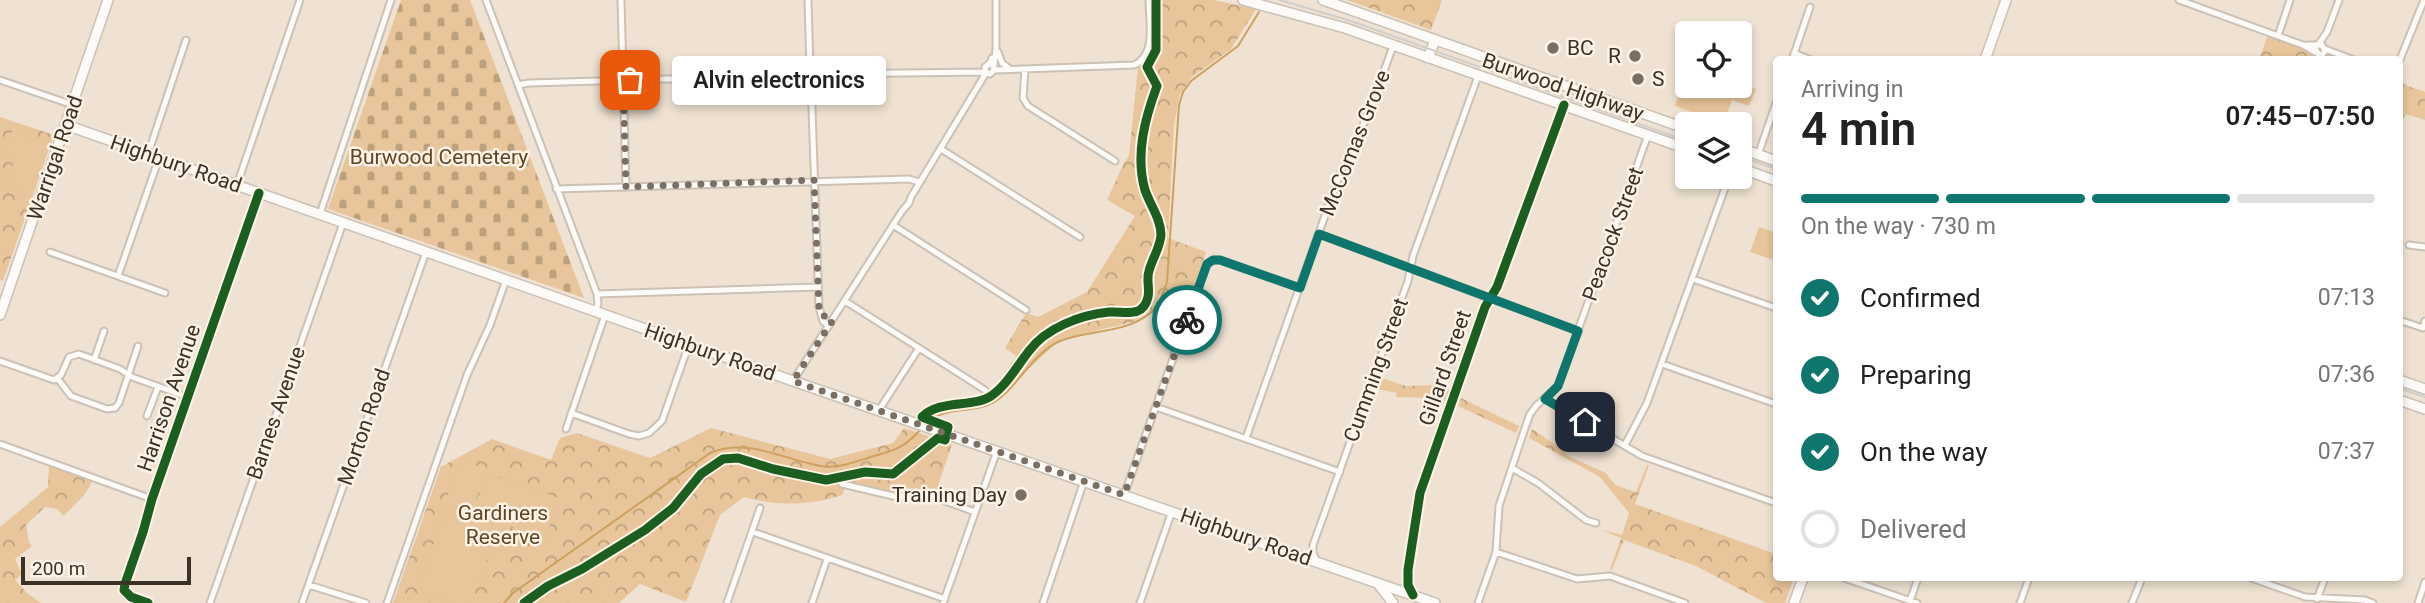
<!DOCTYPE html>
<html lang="en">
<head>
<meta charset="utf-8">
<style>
  body { margin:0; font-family:Roboto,sans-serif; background:#f6f6f6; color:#222; height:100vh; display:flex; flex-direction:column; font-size:26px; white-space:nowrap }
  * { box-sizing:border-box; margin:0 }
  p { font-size:23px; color:#767676 }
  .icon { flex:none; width:38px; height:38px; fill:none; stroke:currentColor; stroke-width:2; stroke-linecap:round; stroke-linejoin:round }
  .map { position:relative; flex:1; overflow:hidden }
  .drawer { position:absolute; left:1773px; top:56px; width:630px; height:525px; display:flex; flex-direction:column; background:#fff; border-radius:7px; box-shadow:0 4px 10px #0003 }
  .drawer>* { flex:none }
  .buttons { position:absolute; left:1675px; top:21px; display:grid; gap:14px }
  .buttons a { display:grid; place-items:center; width:77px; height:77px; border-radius:7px; background:#fff; box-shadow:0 4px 10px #0003; font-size:35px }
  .scale { position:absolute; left:21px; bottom:18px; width:170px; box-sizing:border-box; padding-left:7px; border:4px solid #3b3126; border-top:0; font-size:19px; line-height:24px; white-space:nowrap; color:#3b3126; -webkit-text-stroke:5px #fdf3e7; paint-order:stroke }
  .pin { position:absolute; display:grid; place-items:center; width:60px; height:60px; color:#fff; margin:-30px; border-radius:14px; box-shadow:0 4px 10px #0006 }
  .courier { position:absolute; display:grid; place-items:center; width:70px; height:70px; margin:-35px; border:5px solid #0f766e; border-radius:50%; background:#fff; color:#222; box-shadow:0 2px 9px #0007 }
  .bubble { position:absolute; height:49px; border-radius:7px; background:#fff; box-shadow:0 4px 10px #0003; font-size:23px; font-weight:600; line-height:49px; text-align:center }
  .overview em { font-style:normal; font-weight:600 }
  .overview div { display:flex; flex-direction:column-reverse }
  .overview { display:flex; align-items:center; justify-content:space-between; height:119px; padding:0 28px }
  h1 { font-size:46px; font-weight:600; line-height:52px }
  .bar { display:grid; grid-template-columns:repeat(4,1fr); gap:10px 7px; align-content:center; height:84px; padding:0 28px }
  .bar i { height:9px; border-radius:5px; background:#e0e0e0 }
  .bar .selected { background:#0f766e }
  .bar p { grid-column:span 4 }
  ol { padding:0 28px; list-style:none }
  li { display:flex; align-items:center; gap:21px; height:77px }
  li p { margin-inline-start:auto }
  li .icon { padding:7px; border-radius:50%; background:#0f766e; color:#fff; stroke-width:4 }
  li:last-child { color:#767676 }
  li i { width:38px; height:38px; border:4px solid #e0e0e0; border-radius:50% }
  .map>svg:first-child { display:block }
  .cemetery { fill:url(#cemetery-stones) }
  .park { fill:url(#park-crowns) }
  .garden { fill:url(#garden-dots) }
  .pitch { fill:#e8c59a }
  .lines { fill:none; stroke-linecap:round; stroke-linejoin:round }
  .stream { stroke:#cfa05e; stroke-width:2 }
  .minor-casing { stroke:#ccc1b5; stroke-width:9 }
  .primary-casing { stroke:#ccc1b5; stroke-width:12 }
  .trunk-casing { stroke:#ccc1b5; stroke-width:12 }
  .minor { stroke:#fdfbf8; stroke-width:5 }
  .primary { stroke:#fdfbf8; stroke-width:9 }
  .trunk { stroke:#fdfbf8; stroke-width:9 }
  .tram { stroke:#d1ceca; stroke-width:2 }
  .cycleway-casing { stroke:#fdf3e7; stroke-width:13 }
  .cycleway { stroke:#1b5e20; stroke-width:9 }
  .done { stroke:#7a6f62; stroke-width:7; stroke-dasharray:0 12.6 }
  .route { stroke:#0f766e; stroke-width:9 }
  .poi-dot { fill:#7a6f62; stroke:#fdf3e7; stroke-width:2.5 }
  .labels { text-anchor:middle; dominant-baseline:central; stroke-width:5; stroke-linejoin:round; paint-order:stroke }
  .poi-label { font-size:21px; fill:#3b3126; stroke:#fdf3e7; text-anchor:start }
  .street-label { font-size:21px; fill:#3b3126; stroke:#fdf3e7 }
  .park-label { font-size:21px; fill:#614523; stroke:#fdf3e7 }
</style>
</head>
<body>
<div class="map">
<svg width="2425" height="603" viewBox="0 0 2425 603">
  <defs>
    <pattern id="cemetery-stones" width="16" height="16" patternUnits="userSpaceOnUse" patternTransform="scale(1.75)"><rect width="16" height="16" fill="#e8c59a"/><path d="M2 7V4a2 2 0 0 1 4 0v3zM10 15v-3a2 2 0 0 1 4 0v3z" fill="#bda17d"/></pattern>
    <pattern id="park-crowns" width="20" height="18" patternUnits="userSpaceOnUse" patternTransform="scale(1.75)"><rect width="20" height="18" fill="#e8c59a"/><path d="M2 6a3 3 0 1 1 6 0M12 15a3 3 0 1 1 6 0" fill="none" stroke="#bda17d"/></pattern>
    <pattern id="garden-dots" width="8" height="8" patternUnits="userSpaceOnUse" patternTransform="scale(1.75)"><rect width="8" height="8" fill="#e8c59a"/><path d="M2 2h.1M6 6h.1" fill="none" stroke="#bda17d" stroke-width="1.8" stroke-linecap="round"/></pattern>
  </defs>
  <rect width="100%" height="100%" fill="#efe2d2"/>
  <path class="cemetery" d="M 401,0 L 470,0 L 584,298 L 328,209 Z"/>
  <path class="park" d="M 1153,0 L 1213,0 L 1256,9 L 1231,49 L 1192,77 L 1180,94 L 1174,124 L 1168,238 L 1206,252 L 1192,296 L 1160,294 L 1154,309 L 1133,322 L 1061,339 L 990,404 L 929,418 L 919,417 L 930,407 L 983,393 L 996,387 L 1016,356 L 1005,348 L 1026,313 L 1038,317 L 1087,292 L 1135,216 L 1107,200 L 1124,163 L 1129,156 L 1138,67 L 1152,56 Z
    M 1347,0 L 1442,0 L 1431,30 Z
    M 2268,35 L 2323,54 L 2344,56 L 2354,60 L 2259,60 Z
    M 2399,78 L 2405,85 L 2425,92 L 2425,120 L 2406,114 L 2399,123 Z
    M 0,117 L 54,135 L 3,281 L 0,280 Z
    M 1381,378 L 1406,386 L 1435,385 L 1450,390 L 1445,402 L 1434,398 L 1396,397 L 1397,393 L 1377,389 Z
    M 1461,398 L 1519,426 L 1516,433 L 1458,406 Z
    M 711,428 L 830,459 L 893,443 L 904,428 L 952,444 L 935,494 L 898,495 L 847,482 L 842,495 C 808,506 779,506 744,497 L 720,515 L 686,602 L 640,584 L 619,603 L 393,603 L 441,467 L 492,439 L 551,460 L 560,438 L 577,433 L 650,458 Z
    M 1532,429 L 1556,445 L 1568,456 L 1606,473 L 1615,485 L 1636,492 L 1647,465 L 1649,465 L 1635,504 L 1776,554 L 1776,578 L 1794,578 L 1785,603 L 1766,603 L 1696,566 L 1624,540 L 1612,570 L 1610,569 L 1621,538 L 1602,530 L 1622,535 L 1629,513 L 1600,477 L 1529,438 Z
    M 49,466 L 92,481 C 86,497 74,504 64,516 L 57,509 L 45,507 L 26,525 L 29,542 L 32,546 L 15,559 L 22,574 L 15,580 L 27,593 L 41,603 L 0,603 L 0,527 L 48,487 Z"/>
  <path class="garden" d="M 1162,303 L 1183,310 L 1176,331 L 1152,321 Z"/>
  <path class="pitch" d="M 1687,73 L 1687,86 L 1740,86 L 1740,83 L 1756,89 L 1749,106 L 1732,100 L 1723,124 L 1675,106 Z
    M 12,131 L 50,144 L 32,197 L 5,188 L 14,162 L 3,157 Z
    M 1759,227 L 1776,233 L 1776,254 L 1774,260 L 1750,252 Z
    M 460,460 L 487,469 L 471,513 L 445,504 Z
    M 487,473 L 559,498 L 545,538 L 473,513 Z
    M 445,511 L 497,529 L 471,603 L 452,603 L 417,591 Z"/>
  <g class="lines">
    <path class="stream" d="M 927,423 C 942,407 968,413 988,405 C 1014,395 1031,353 1060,341 C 1090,329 1134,334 1156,307 C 1161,300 1164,290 1167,282 L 1179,105 L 1183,92 L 1191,81 L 1238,46 L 1259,12
      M 504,603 L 513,593 L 710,453 C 747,437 784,460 821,466 C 839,469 857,461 874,456 C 896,450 905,447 920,430"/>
    <g class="minor-casing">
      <path id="minor" d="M 486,0 L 597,294 L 598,304 L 595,312
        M 621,0 L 626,187
        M 808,0 L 810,68
        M 2179,0 L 2303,45 L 2315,52
        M 2278,36 L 2290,0
        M 2307,45 L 2322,45 L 2325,51 L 2322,55 L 2319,55 L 2315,49
        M 2318,45 L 2327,32 L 2339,0
        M 2325,49 L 2354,60
        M 998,52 L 1002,63 L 1010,69
        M 1794,53 L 1811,60
        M 1792,60 L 1810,7
        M 2399,62 L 2424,0
        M 990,63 L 995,69 L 990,74 L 986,73 L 985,67 L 990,63 L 992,58
        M 994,65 L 996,49 L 996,0
        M803 75a7 7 0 1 1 14 0a7 7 0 1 1-14 0Z
        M 1025,69 L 1023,98 L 1028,106 L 1115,161
        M 995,70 L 1134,65 C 1157,55 1149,21 1149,0
        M 817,74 L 986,72
        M 0,80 L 73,105
        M 811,81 L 819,307 L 823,321 L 829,326
        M 518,85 L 529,83 L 803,75
        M 941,149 L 1080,237
        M 148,154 L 186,40
        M 1758,155 L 1776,103
        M 237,185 L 300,0
        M 556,189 L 909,179 L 919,182
        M 320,214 L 391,0
        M 893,225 L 1026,310
        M 1319,234 L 1578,331
        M 2409,245 L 2425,247
        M 50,252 L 165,293
        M 118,276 L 159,158
        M 1693,279 L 1776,308
        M 597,294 L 817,287
        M 845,301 L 985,390
        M 2399,320 L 2423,328 L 2425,321
        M 94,360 L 104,331
        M 0,361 L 54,380 L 61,375 L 69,357 L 79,354 L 120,369 L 132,377 L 188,397
        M 1662,364 L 1776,404
        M 58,379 L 71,396 L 107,409 L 115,408 L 119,403 L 138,346
        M 793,381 L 902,211 L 909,203 L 911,197 L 986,73
        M 1545,399 L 1642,456 L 1776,503
        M 1156,407 L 1340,472
        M 879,410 L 919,348
        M 571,413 L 629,434 L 639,436 L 649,433 L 662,421 L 689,344
        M 147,416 L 158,387
        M 566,429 L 605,315
        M 1246,438 L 1338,179 L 1370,110 L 1393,46
        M 0,444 L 152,499
        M 1625,445 L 1647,403 L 1729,177
        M 1512,468 L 1538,483 L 1586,520 L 1596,523
        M 842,484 L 893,496 L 934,497 L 975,512
        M 1124,495 L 1207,264 L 1213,260 L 1220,260 L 1300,288
        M 753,532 L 945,599
        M 1496,552 L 1577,579 L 1610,576 L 1685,603
        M 1317,561 L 1313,553 L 1313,545 L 1408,281 L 1413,256 L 1478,76
        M 1844,578 L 1917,603
        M 2251,578 L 2305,597 L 2365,600 L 2373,603
        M 309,585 L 366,603
        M 1413,595 L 1408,585 L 1408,570 L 1420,493 L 1485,307 L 1497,287 L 1564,105
        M 2317,599 L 2325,578
        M 1910,601 L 1918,578
        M 148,603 L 131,597 L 124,590 L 125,584 L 143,532 L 152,499 L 259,193
        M 210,603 L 343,223
        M 302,603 L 426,252
        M 387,603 L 467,375 L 490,325 L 506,280
        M 727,603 L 760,508
        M 812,603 L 827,559
        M 943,603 L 997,451
        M 1043,603 L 1084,481
        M 1140,603 L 1172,511
        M 1478,603 L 1496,552 L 1499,506 L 1524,431 L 1530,414 L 1537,405 L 1558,386 L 1648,135
        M 2020,603 L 2029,578
        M 2132,603 L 2142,578
        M 2418,603 L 2425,582"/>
    </g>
    <g class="primary-casing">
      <path id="primary" d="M 1985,60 L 2006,0
        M 66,125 L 793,381 L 1435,603
        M 1379,585 L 1393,603
        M 1794,603 L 1803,578"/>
    </g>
    <g class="trunk-casing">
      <path id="trunk" d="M 1243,0 L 1345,28 L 1687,149
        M 1323,0 L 1687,129
        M 1428,58 L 1435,40
        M 1740,148 L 1776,161
        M 1740,168 L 1776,181
        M 0,315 L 108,0
        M 2399,380 L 2425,389
        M 2399,400 L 2425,409"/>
    </g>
    <use href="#minor" class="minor"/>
    <use href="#primary" class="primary"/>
    <use href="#trunk" class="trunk"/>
    <path class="tram" d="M 1280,0 L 1351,21 L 1687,141
      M 1740,156 L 1776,169
      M 2399,388 L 2425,397"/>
    <g class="cycleway-casing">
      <path id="cycleway" d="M 922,417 C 940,399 973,408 991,396 C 1007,385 1017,366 1029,351 C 1046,328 1080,315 1109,312 C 1124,311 1143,319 1148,297 C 1150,289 1146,279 1149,271 C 1152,259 1160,248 1161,235 C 1161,219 1150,205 1145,190 C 1135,155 1145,118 1157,86 L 1147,67 L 1156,50 L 1156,0
        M 1413,595 L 1408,585 L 1408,570 L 1420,493 L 1485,307 L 1497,287 L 1564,105
        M 148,603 L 131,597 L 124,590 L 125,584 L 143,532 L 152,499 L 259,193
        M 524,603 L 548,586 L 582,569 L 645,530 L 673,508 L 701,474 L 723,459 L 738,458 L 773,469 L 826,480 L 865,472 L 893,474 L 938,438 L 945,440 L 948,427 L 922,417"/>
    </g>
    <use href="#cycleway" class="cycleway"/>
  </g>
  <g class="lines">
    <path class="done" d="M 630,80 L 623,80 L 626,187 L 814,180 L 819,307 L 820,314 L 833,320 L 793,381 L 1124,495 L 1187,320"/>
    <path class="route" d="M 1187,320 L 1207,264 L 1213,260 L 1220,260 L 1300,288 L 1319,234 L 1578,331 L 1558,386 L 1545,399 L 1585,422"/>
  </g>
  <g class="poi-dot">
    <circle cx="1553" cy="48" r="7"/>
    <circle cx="1635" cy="56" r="7"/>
    <circle cx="1638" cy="79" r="7"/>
    <circle cx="1021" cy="495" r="7"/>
  </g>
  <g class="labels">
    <g class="poi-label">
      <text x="1567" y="48">BC</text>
      <text x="1621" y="56" text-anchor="end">R</text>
      <text x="1652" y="79">S</text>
      <text x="1007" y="495" text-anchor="end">Training Day</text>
    </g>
    <g class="street-label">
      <text transform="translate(1563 87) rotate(19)">Burwood Highway</text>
      <text transform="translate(1355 143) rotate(-68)">McComas Grove</text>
      <text transform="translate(55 158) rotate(-71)">Warrigal Road</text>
      <text transform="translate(176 164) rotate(19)">Highbury Road</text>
      <text transform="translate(1613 234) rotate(-70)">Peacock Street</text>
      <text transform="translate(710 352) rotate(19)">Highbury Road</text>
      <text transform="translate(1445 368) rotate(-71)">Gillard Street</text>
      <text transform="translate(1376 370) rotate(-70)">Cumming Street</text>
      <text transform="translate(169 398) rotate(-71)">Harrison Avenue</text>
      <text transform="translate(276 413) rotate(-71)">Barnes Avenue</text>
      <text transform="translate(364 427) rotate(-71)">Morton Road</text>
      <text transform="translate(1246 537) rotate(19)">Highbury Road</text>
    </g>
    <g class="park-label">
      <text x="439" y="157">Burwood Cemetery</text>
      <text x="503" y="513">Gardiners<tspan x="503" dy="24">Reserve</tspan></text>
    </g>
  </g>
</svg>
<div class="buttons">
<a><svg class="icon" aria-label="locate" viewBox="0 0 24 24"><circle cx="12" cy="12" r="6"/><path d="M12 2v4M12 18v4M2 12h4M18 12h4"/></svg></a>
<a><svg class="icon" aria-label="layers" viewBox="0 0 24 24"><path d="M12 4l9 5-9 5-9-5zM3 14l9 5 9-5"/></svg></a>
</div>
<div class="scale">200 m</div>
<div class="pin" style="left:630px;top:80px;background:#ea580c"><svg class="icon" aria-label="bag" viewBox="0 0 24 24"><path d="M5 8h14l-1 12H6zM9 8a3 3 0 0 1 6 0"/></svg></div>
<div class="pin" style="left:1585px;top:422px;background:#1f2937"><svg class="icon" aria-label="home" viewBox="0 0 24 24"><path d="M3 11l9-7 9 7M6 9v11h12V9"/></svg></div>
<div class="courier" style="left:1187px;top:320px"><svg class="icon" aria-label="bike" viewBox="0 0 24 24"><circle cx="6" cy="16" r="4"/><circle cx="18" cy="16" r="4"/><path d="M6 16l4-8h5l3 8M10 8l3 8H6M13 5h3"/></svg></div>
<div class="bubble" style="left:672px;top:56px;width:214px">Alvin electronics</div>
<section class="drawer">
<div class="overview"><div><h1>4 min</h1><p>Arriving in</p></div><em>07:45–07:50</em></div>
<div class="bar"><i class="selected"></i><i class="selected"></i><i class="selected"></i><i></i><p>On the way · 730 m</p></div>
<ol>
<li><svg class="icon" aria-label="check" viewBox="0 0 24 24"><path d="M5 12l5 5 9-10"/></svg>Confirmed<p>07:13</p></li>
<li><svg class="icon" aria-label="check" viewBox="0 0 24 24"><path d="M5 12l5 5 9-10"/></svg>Preparing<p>07:36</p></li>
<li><svg class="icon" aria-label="check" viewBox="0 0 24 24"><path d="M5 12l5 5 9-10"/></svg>On the way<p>07:37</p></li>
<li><i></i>Delivered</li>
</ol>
</section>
</div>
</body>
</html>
